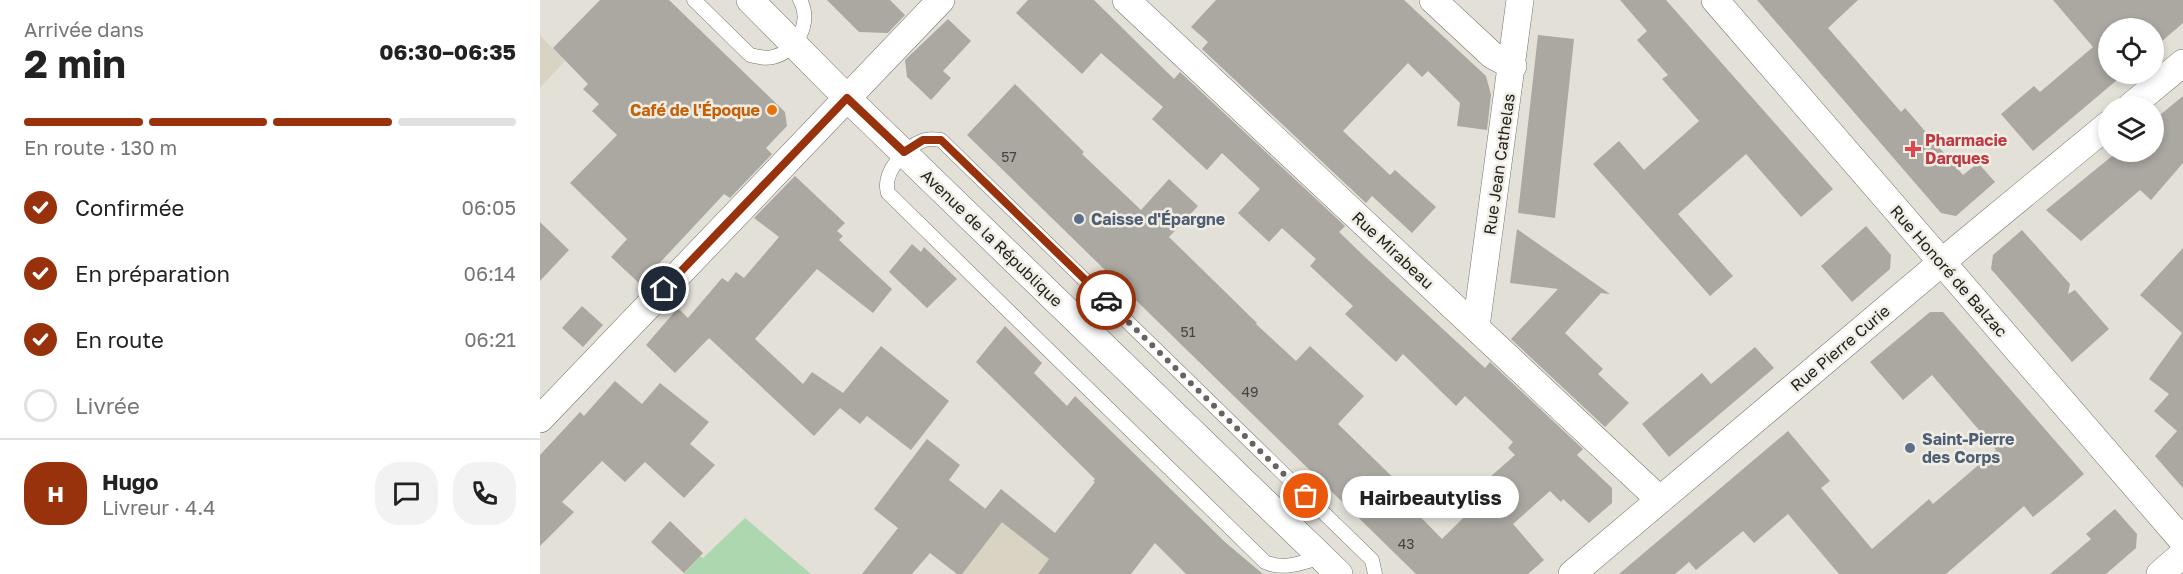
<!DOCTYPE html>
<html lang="fr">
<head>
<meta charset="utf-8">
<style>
  body { margin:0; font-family:"Golos Text",sans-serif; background:#f2f2f2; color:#222; height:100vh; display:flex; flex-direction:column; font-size:22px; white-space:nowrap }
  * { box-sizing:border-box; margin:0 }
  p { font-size:20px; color:#767676 }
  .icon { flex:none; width:33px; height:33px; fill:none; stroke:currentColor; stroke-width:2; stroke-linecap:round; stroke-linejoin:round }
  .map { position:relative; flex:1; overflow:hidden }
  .side { display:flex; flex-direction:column; background:#fff; width:540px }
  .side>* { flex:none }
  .controls { position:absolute; left:1558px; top:18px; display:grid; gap:12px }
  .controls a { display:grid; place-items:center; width:66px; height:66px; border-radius:50%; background:#fff; box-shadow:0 3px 9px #0003; font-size:30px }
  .pin { position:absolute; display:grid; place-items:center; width:51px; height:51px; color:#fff; margin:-26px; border:3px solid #fff; border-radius:50%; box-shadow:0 2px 6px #0007 }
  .courier { position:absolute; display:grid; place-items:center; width:60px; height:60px; margin:-30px; border:4px solid #98320c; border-radius:50%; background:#fff; color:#222; box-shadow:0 2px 8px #0007 }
  .bubble { position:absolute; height:42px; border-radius:21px; background:#fff; box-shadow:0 3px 9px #0003; font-size:20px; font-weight:700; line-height:42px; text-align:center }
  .overview em { font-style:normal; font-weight:700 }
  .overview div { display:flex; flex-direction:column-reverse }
  .overview { display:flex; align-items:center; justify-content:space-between; height:102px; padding:0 24px }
  h1 { font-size:39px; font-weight:700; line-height:45px }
  .bar { display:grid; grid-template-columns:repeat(4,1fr); gap:9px 6px; align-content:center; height:72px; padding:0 24px }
  .bar i { height:8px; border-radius:4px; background:#e0e0e0 }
  .bar .current { background:#98320c }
  .bar p { grid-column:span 4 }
  .line { display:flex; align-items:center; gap:15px; padding:0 24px; border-top:2px solid #e0e0e0 }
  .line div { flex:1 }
  .round { display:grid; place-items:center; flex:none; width:63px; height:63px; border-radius:24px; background:#f2f2f2 }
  ol { padding:0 24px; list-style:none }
  li { display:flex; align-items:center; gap:18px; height:66px }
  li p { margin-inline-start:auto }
  li .icon { padding:6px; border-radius:50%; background:#98320c; color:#fff; stroke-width:4 }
  li:last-child { color:#767676 }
  li i { width:33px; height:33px; border:3px solid #e0e0e0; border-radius:50% }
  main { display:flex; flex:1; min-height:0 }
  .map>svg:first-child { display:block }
  .built { fill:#d9d3c4 }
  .green { fill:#add7af }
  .building { fill:#aaa8a0 }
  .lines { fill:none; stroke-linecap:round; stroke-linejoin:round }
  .service-casing { stroke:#76736c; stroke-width:15 }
  .minor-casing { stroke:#76736c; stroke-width:28 }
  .service { stroke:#fff; stroke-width:14 }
  .minor { stroke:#fff; stroke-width:27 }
  .done { stroke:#666460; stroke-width:6; stroke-dasharray:0 10.8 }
  .route { stroke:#98320c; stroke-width:8 }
  .food-dot { fill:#e8710a; stroke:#f0ede5; stroke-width:2 }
  .health-dot { fill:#e0444e; stroke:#f0ede5; stroke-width:2 }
  .service-dot { fill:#5c6f8a; stroke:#f0ede5; stroke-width:2 }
  .labels { text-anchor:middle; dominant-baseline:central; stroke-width:5; stroke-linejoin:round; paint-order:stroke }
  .number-label { font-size:14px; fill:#45443f }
  .food-label { font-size:16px; font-weight:bold; fill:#c56008; stroke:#f0ede5; text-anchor:end }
  .health-label { font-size:16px; font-weight:bold; fill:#be3a42; stroke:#f0ede5; text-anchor:start }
  .street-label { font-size:16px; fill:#23221f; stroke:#f0ede5 }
  .service-label { font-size:16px; font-weight:bold; fill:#4e5e75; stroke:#f0ede5; text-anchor:start }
</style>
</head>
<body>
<main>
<section class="side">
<div class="overview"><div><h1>2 min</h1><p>Arrivée dans</p></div><em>06:30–06:35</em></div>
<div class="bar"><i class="current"></i><i class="current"></i><i class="current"></i><i></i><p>En route · 130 m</p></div>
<ol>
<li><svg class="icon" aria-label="check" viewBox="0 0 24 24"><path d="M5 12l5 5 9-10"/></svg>Confirmée<p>06:05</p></li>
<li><svg class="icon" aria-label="check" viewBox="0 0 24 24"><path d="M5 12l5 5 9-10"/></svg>En préparation<p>06:14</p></li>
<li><svg class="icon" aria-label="check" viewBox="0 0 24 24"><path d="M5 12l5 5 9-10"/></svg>En route<p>06:21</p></li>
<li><i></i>Livrée</li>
</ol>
<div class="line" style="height:108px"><b class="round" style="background:#98320c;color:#fff">H</b><div><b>Hugo</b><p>Livreur · 4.4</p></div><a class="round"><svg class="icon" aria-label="chat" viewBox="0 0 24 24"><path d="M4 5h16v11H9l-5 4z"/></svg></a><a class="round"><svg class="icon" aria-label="phone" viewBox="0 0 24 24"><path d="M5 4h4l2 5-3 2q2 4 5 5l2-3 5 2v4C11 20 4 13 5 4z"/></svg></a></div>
</section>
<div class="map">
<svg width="1643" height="574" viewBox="0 0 1643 574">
  <rect width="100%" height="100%" fill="#e3e0d8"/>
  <path class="built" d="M 0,35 L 25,61 L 0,88 Z
    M 376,454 L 500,552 L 522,524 L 586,574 L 417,574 L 334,509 Z"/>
  <path class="green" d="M 205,518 L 271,574 L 144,574 L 160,556 L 163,558 Z"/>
  <path class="building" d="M 60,0 L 129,0 L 245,112 L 247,126 L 226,148 L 232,154 L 190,198 L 184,194 L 100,284 L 71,257 L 87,239 L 30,183 L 77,135 L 52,111 L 59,104 L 43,89 L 48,84 L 13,48 Z
    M 287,0 L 350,0 L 365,15 L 348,33 L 319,32 Z
    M 488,0 L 554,0 L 634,79 L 640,72 L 805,226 L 799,232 L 826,258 L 945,368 L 950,362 L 1043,449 L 1037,455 L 1072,488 L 1072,503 L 1049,523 L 1023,499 L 1021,502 L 1010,491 L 973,524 L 1004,560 L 988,574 L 876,574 L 427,135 L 475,84 L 544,152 L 542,154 L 601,210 L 629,179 L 658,206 L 629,237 L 717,323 L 716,324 L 756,361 L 770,346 L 824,396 L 798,424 L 869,493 L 863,499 L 902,539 L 947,494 L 940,486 L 975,455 L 968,448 L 973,442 L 925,396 L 916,406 L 863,354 L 856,362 L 805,314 L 813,306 L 770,266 L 776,259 L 742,228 L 729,242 L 698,213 L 720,189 L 682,153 L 667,170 L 612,119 L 623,107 L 561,53 L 542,74 L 476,13 Z
    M 676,0 L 864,0 L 946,76 L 951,95 L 947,130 L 917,126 L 920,103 L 888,71 L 882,77 L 868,63 L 803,131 L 850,175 L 855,170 L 896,207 L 872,233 L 832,196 L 826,203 L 662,49 L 668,42 L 651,27 Z
    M 1080,0 L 1126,0 L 1293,189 L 1261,217 L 1206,154 L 1138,214 L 1193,276 L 1170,296 L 1053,164 L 1079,141 L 1104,170 L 1159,121 L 1122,79 L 1128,75 L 1097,40 L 1107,31 Z
    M 1217,0 L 1318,0 L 1288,28 L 1361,112 L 1365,108 L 1423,175 L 1438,163 L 1455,182 L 1416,216 L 1401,213 Z
    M 1513,0 L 1643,0 L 1643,23 L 1614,48 L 1614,28 L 1569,28 L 1569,74 L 1584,74 L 1493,151 L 1461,114 L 1494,86 L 1500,92 L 1553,47 Z
    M 408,19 L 431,41 L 403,71 L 411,78 L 391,100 L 367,77 L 365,60 Z
    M 998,35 L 1034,39 L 1015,218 L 978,213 Z
    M 1643,96 L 1643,163 L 1611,200 L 1600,190 L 1541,241 L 1506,210 L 1577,152 L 1614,152 L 1614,120 Z
    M 255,176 L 305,223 L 297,231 L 303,236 L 299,240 L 352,289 L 333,313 L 277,269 L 215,339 L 263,384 L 272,372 L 303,393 L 341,346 L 409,401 L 371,450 L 327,416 L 320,424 L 300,408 L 274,436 L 169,338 L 135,373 L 106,345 L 138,308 L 148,318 L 182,278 L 188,282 L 196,272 L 204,278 L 239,237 L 214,218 Z
    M 0,222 L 29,250 L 0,281 Z
    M 1326,226 L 1351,255 L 1350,269 L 1312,302 L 1281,266 Z
    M 977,229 L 1070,294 L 1061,293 L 1025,333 L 1063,369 L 1058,374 L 1089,403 L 1065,427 L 971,339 L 1018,289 L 970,283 Z
    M 1482,230 L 1530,284 L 1528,294 L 1535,290 L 1569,329 L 1532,362 L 1451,269 L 1453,255 Z
    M 372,244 L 381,252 L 384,247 L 417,279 L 387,308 L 349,272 Z
    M 1643,248 L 1643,488 L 1615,456 L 1637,431 L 1614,411 L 1629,394 L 1609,379 L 1642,333 L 1600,295 Z
    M 42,306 L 63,325 L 43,347 L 22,328 Z
    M 1390,312 L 1403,312 L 1544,474 L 1515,499 L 1493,517 L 1484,506 L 1406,574 L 1299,574 L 1248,514 L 1214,543 L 1203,531 L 1156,570 L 1149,562 L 1135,574 L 1079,574 L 1248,431 L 1290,481 L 1281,488 L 1332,549 L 1389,499 L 1393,504 L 1456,450 L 1392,375 L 1363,400 L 1330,362 Z
    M 465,326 L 502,363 L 494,373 L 527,406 L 535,396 L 686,543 L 723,574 L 646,574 L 615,543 L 591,574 L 498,574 L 509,559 L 445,509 L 461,489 L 515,533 L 555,482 L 553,481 L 555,479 L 436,362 Z
    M 1215,347 L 1234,368 L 1129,457 L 1102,424 L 1162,373 L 1171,384 Z
    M 75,381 L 102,404 L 120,383 L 169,422 L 150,444 L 175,465 L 144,498 L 105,462 L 85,482 L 62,461 L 22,502 L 34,512 L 0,546 L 0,455 L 40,412 L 44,416 Z
    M 387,439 L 420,465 L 409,480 L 462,522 L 422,574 L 417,574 L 390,553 L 372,574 L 322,574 L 358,528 L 334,509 Z
    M 1575,509 L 1597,534 L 1596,548 L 1566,574 L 1510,574 L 1551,539 L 1546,534 Z
    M 130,521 L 163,553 L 144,573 L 111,542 Z"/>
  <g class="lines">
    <g class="service-casing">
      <path id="service" d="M 154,0 L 210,55 C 218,57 225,59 233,57 C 258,51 272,21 260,0
        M 782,557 C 763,562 744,571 725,562 L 348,193 C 342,173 364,148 382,141 C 388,138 395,139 401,140 L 832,560 L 835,574"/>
    </g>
    <g class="minor-casing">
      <path id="minor" d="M 210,0 L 307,98 L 799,574
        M 586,0 L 1120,500
        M 893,0 L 952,55 L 973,66
        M 1175,0 L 1643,541
        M 1591,106 L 1643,63
        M 936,327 L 980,0
        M 0,419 L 401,0
        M 1032,574 L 1427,241 L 1569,124
        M 1620,574 L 1643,554"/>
    </g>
    <use href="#service" class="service"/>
    <use href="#minor" class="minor"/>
  </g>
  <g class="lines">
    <path class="done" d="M 566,300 L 766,496"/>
    <path class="route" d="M 124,289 L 307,98 L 364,152 L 383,140 L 401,140 L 566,300"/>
  </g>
  <circle class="food-dot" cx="232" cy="110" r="6"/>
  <path class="health-dot" d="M1370 140h6v6h6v6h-6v6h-6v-6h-6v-6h6z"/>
  <g class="service-dot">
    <circle cx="539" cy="219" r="6"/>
    <circle cx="1370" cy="448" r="6"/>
  </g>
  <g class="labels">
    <g class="number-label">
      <text x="469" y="156">57</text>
      <text x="648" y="331">51</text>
      <text x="710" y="391">49</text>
      <text x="866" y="543">43</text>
    </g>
    <g class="food-label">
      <text x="220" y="110">Café de l'Époque</text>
    </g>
    <g class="health-label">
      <text x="1385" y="140">Pharmacie<tspan x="1385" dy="18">Darques</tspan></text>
    </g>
    <g class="street-label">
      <text transform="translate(959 164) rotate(-82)">Rue Jean Cathelas</text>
      <text transform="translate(452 238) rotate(44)">Avenue de la République</text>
      <text transform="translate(853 250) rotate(43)">Rue Mirabeau</text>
      <text transform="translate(1409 271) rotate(49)">Rue Honoré de Balzac</text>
      <text transform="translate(1300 348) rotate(-40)">Rue Pierre Curie</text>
    </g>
    <g class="service-label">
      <text x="551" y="219">Caisse d'Épargne</text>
      <text x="1382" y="439">Saint-Pierre<tspan x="1382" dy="18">des Corps</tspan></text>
    </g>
  </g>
</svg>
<div class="controls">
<a><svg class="icon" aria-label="locate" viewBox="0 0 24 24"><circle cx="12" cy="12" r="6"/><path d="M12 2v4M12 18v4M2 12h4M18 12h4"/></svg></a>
<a><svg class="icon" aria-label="layers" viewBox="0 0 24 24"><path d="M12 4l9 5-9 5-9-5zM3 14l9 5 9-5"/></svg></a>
</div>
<div class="pin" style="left:766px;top:496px;background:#ea580c"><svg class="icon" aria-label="bag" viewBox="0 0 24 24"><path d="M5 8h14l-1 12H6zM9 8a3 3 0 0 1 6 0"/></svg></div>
<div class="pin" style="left:124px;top:289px;background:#1f2937"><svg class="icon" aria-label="home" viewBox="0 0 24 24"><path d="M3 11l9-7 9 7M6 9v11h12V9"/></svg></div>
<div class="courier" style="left:566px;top:300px"><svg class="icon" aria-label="car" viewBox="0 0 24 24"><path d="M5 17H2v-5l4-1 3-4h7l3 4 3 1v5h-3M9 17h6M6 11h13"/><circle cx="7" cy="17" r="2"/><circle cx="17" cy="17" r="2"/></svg></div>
<div class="bubble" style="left:802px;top:476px;width:177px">Hairbeautyliss</div>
</div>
</main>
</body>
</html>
